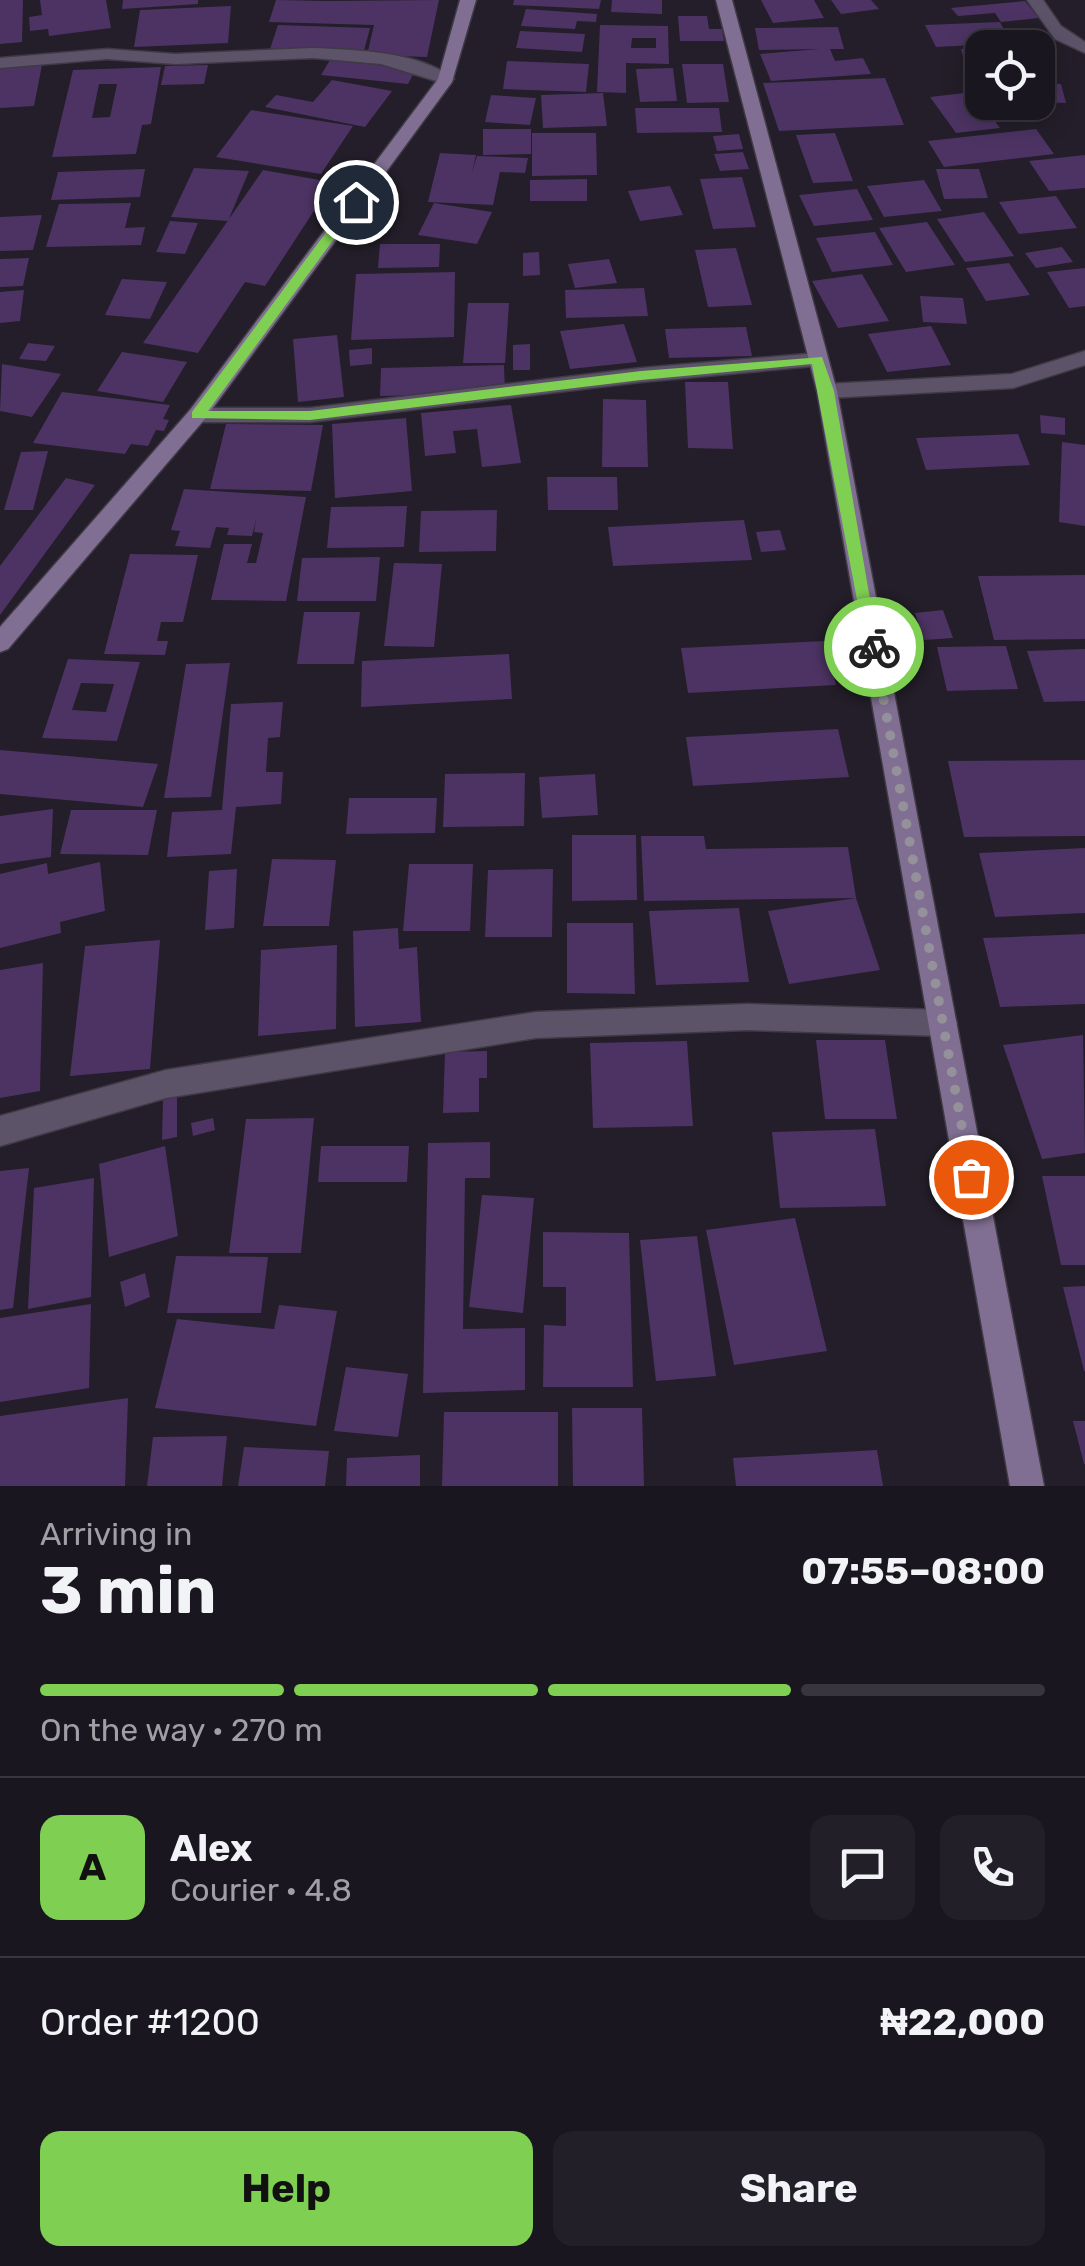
<!DOCTYPE html>
<html lang="en">
<head>
<meta charset="utf-8">
<style>
  body { margin:0; font-family:Rubik,sans-serif; background:#231f28; color:#f1f3f6; height:100vh; display:flex; flex-direction:column; font-size:38px; white-space:nowrap }
  * { box-sizing:border-box; margin:0 }
  p { font-size:32px; color:#9f9fa4 }
  .icon { flex:none; width:55px; height:55px; fill:none; stroke:currentColor; stroke-width:2; stroke-linecap:round; stroke-linejoin:round }
  .map { position:relative; height:1486px; overflow:hidden }
  .panel { display:flex; flex-direction:column; background:#1a161f; flex:1 }
  .panel>* { flex:none }
  .tools { position:absolute; left:965px; top:30px; display:grid; gap:20px }
  .tools a { display:grid; place-items:center; width:90px; height:90px; border-radius:20px; background:#1a161f; box-shadow:0 5px 25px #0003,0 0 0 2px #38353d; font-size:50px }
  .pin { position:absolute; display:grid; place-items:center; width:85px; height:85px; color:#fff; margin:-42px; border:5px solid #fff; border-radius:50%; box-shadow:0 2px 10px #0007 }
  .courier { position:absolute; display:grid; place-items:center; width:100px; height:100px; margin:-50px; border:8px solid #7fd052; border-radius:50%; background:#fff; color:#222; box-shadow:0 2px 12px #0007 }
  .summary em { font-style:normal; font-weight:700 }
  .summary div { display:flex; flex-direction:column-reverse }
  .summary { display:flex; align-items:center; justify-content:space-between; height:170px; padding:0 40px }
  h1 { font-size:65px; font-weight:700; line-height:75px }
  .bar { display:grid; grid-template-columns:repeat(4,1fr); gap:15px 10px; align-content:center; height:120px; padding:0 40px }
  .bar i { height:12px; border-radius:8px; background:#38353d }
  .bar .on { background:#7fd052 }
  .bar p { grid-column:span 4 }
  .line { display:flex; align-items:center; gap:25px; padding:0 40px; border-top:2px solid #38353d }
  .line div { flex:1 }
  .round { display:grid; place-items:center; flex:none; width:105px; height:105px; border-radius:20px; background:#231f28 }
  .action { display:flex; gap:20px; margin-top:auto; padding:20px 40px }
  .action a { flex:1; height:115px; border-radius:20px; background:#7fd052; color:#111; font-size:40px; font-weight:700; line-height:115px; text-align:center }
  .action a+a { background:#231f28; color:#f1f3f6 }
  .map>svg:first-child { display:block }
  .building { fill:#4c3363; fill-rule:evenodd }
  .lines { fill:none; stroke-linecap:round; stroke-linejoin:round }
  .street-casing { stroke:#3f3a45; stroke-width:3 }
  .secondary-casing { stroke:#3f3a45; stroke-width:3 }
  .street { fill:#5d5369; fill-rule:evenodd }
  .secondary { fill:#806f92; fill-rule:evenodd }
  .route { fill:#7fd052 }
  .done { stroke:#95919a; stroke-width:10; stroke-dasharray:0 18 }
</style>
</head>
<body>
<div class="map">
<svg width="1085" height="1486" viewBox="0 0 1085 1486">
  <rect width="100%" height="100%" fill="#231e29"/>
  <path class="building" d="M 0,0 L 23,0 L 22,42 L 0,44 Z
    M 40,0 L 106,0 L 111,28 L 49,36 L 48,29 L 30,31 L 29,17 L 42,15 Z
    M 123,0 L 198,0 L 198,4 L 122,9 Z
    M 276,0 L 326,1 L 439,0 L 427,57 L 367,55 L 374,25 L 269,22 Z
    M 514,0 L 601,0 L 599,9 L 513,5 Z
    M 612,0 L 662,0 L 662,14 L 611,12 Z
    M 761,0 L 814,0 L 824,18 L 773,23 Z
    M 831,0 L 871,0 L 879,9 L 841,14 Z
    M 1025,1 L 1039,18 L 1001,22 L 995,13 L 958,16 L 951,8 Z
    M 231,6 L 228,43 L 134,47 L 140,10 Z
    M 526,9 L 597,14 L 596,22 L 577,21 L 575,29 L 521,26 Z
    M 678,16 L 707,16 L 709,29 L 722,29 L 724,41 L 680,41 Z
    M 1000,22 L 1011,43 L 936,47 L 925,25 Z
    M 278,25 L 370,28 L 363,55 L 269,52 Z
    M 600,25 L 668,26 L 669,64 L 626,63 L 626,93 L 597,92 ZM 632,38 L 656,38 L 656,48 L 631,48 Z
    M 838,27 L 844,49 L 830,49 L 835,61 L 863,58 L 871,74 L 771,81 L 760,54 L 819,49 L 759,50 L 755,28 Z
    M 520,31 L 585,34 L 582,52 L 516,48 Z
    M 961,49 L 982,49 L 982,76 L 968,76 Z
    M 330,60 L 416,69 L 408,84 L 321,75 Z
    M 507,61 L 589,64 L 586,92 L 503,89 Z
    M 682,64 L 723,64 L 729,102 L 687,103 Z
    M 42,65 L 34,106 L 0,108 L 0,67 Z
    M 208,65 L 204,84 L 161,85 L 165,66 Z
    M 161,67 L 151,124 L 142,125 L 136,154 L 52,157 L 73,70 ZM 99,84 L 117,84 L 110,117 L 92,118 Z
    M 673,68 L 677,101 L 640,102 L 636,69 Z
    M 885,78 L 904,125 L 779,131 L 763,83 Z
    M 332,80 L 392,91 L 365,127 L 265,107 L 276,95 L 313,102 Z
    M 1038,83 L 1061,84 L 1066,103 L 1038,102 Z
    M 973,92 L 1000,128 L 956,133 L 930,97 Z
    M 603,93 L 607,126 L 543,128 L 541,95 Z
    M 491,95 L 536,98 L 530,125 L 485,122 Z
    M 635,108 L 719,108 L 722,132 L 637,133 Z
    M 251,110 L 353,126 L 321,174 L 216,157 Z
    M 483,129 L 531,129 L 531,154 L 483,155 Z
    M 1036,129 L 1054,154 L 944,167 L 928,141 Z
    M 532,133 L 596,133 L 597,175 L 532,176 Z
    M 835,133 L 853,181 L 813,183 L 796,135 Z
    M 739,134 L 743,149 L 717,151 L 713,136 Z
    M 743,152 L 749,169 L 720,171 L 714,154 Z
    M 440,153 L 476,155 L 472,172 L 477,156 L 528,158 L 525,173 L 500,172 L 493,205 L 428,202 Z
    M 1085,155 L 1085,188 L 1049,191 L 1029,161 Z
    M 194,168 L 249,171 L 228,221 L 171,217 Z
    M 145,169 L 140,197 L 51,200 L 58,172 Z
    M 936,169 L 979,169 L 988,198 L 944,199 Z
    M 263,170 L 325,181 L 315,195 L 323,197 L 265,286 L 245,282 L 198,353 L 143,343 Z
    M 742,177 L 756,227 L 713,229 L 700,179 Z
    M 587,179 L 587,201 L 530,201 L 530,180 Z
    M 924,180 L 942,211 L 884,217 L 867,186 Z
    M 670,186 L 683,215 L 640,221 L 628,191 Z
    M 857,189 L 873,220 L 814,226 L 799,195 Z
    M 1056,196 L 1077,228 L 1019,234 L 999,202 Z
    M 131,203 L 125,228 L 145,227 L 141,245 L 46,247 L 59,204 Z
    M 434,203 L 492,212 L 477,244 L 418,235 Z
    M 984,212 L 1014,256 L 965,262 L 937,219 Z
    M 42,215 L 33,250 L 0,251 L 0,217 Z
    M 170,221 L 198,223 L 185,254 L 156,252 Z
    M 927,222 L 955,265 L 906,272 L 879,228 Z
    M 875,232 L 893,265 L 832,272 L 816,238 Z
    M 380,244 L 440,244 L 439,267 L 378,268 Z
    M 1062,247 L 1073,262 L 1036,268 L 1025,253 Z
    M 736,248 L 752,305 L 708,307 L 695,250 Z
    M 539,252 L 540,275 L 523,276 L 523,253 Z
    M 29,258 L 23,286 L 0,287 L 0,259 Z
    M 609,259 L 617,283 L 575,288 L 568,264 Z
    M 1009,263 L 1030,295 L 986,301 L 966,268 Z
    M 1085,268 L 1085,306 L 1069,308 L 1047,272 Z
    M 455,272 L 454,337 L 351,340 L 356,274 Z
    M 862,274 L 889,321 L 838,328 L 812,281 Z
    M 122,279 L 167,282 L 150,319 L 105,315 Z
    M 644,288 L 648,316 L 566,318 L 565,290 Z
    M 24,290 L 20,321 L 0,323 L 0,292 Z
    M 920,296 L 963,298 L 967,324 L 923,322 Z
    M 468,303 L 509,303 L 505,363 L 463,363 Z
    M 624,324 L 637,362 L 570,369 L 560,331 Z
    M 931,326 L 951,365 L 887,372 L 868,334 Z
    M 746,327 L 752,356 L 669,358 L 665,329 Z
    M 337,335 L 344,397 L 298,402 L 293,339 Z
    M 28,343 L 55,346 L 46,361 L 19,359 Z
    M 530,344 L 530,370 L 513,370 L 513,345 Z
    M 372,348 L 372,364 L 350,366 L 349,350 Z
    M 122,352 L 187,362 L 163,402 L 97,391 Z
    M 2,364 L 61,374 L 32,417 L 0,411 Z
    M 504,365 L 505,393 L 380,396 L 381,368 Z
    M 685,382 L 728,382 L 733,449 L 688,448 Z
    M 62,392 L 170,405 L 163,419 L 169,420 L 164,431 L 156,430 L 148,446 L 131,444 L 125,454 L 33,443 Z
    M 603,399 L 646,400 L 648,467 L 602,467 Z
    M 511,405 L 521,463 L 482,467 L 477,429 L 453,431 L 456,453 L 425,456 L 421,413 Z
    M 1040,415 L 1065,418 L 1065,435 L 1041,433 Z
    M 406,418 L 412,491 L 335,498 L 332,424 Z
    M 226,424 L 323,425 L 311,491 L 210,489 Z
    M 1018,434 L 1030,465 L 926,470 L 916,438 Z
    M 1062,442 L 1085,445 L 1085,526 L 1059,522 Z
    M 48,451 L 33,510 L 4,510 L 21,452 Z
    M 547,477 L 617,477 L 618,510 L 548,510 Z
    M 66,478 L 95,485 L 0,615 L 0,566 Z
    M 184,489 L 306,497 L 286,601 L 211,600 L 224,544 L 252,544 L 247,563 L 256,563 L 263,533 L 254,532 L 256,520 L 252,536 L 227,535 L 229,528 L 216,527 L 210,548 L 175,546 L 180,531 L 171,530 Z
    M 407,506 L 404,547 L 327,548 L 331,507 Z
    M 497,510 L 496,551 L 419,552 L 421,511 Z
    M 744,520 L 752,560 L 613,566 L 608,527 Z
    M 780,530 L 786,550 L 761,552 L 756,532 Z
    M 130,554 L 198,555 L 183,622 L 161,622 L 157,641 L 168,641 L 165,655 L 104,654 Z
    M 380,557 L 376,601 L 297,601 L 302,558 Z
    M 394,563 L 442,564 L 434,647 L 384,646 Z
    M 1085,575 L 1085,639 L 994,640 L 978,576 Z
    M 943,610 L 953,638 L 924,640 L 915,613 Z
    M 304,612 L 360,612 L 354,664 L 297,664 Z
    M 825,641 L 836,685 L 688,693 L 681,648 Z
    M 1006,646 L 1018,689 L 947,691 L 937,647 Z
    M 1085,649 L 1085,701 L 1044,702 L 1027,651 Z
    M 509,654 L 512,699 L 361,707 L 362,661 Z
    M 68,659 L 140,662 L 117,741 L 42,738 ZM 81,683 L 114,684 L 106,712 L 72,710 Z
    M 230,663 L 211,797 L 164,798 L 186,664 Z
    M 283,702 L 280,737 L 268,738 L 266,772 L 283,772 L 281,804 L 236,807 L 231,854 L 167,857 L 172,812 L 222,810 L 231,704 Z
    M 838,729 L 849,777 L 693,786 L 686,737 Z
    M 0,750 L 158,764 L 143,807 L 0,794 Z
    M 1085,760 L 1085,836 L 964,837 L 948,761 Z
    M 525,773 L 524,826 L 443,827 L 445,774 Z
    M 595,774 L 598,815 L 542,818 L 539,777 Z
    M 349,798 L 437,798 L 435,833 L 346,834 Z
    M 53,809 L 51,857 L 0,864 L 0,816 Z
    M 71,810 L 157,810 L 148,855 L 60,854 Z
    M 572,835 L 636,835 L 637,900 L 572,901 Z
    M 641,836 L 704,836 L 706,849 L 848,847 L 856,898 L 644,901 Z
    M 1085,848 L 1085,913 L 995,917 L 979,853 Z
    M 272,859 L 336,860 L 329,926 L 263,926 Z
    M 100,862 L 105,911 L 60,922 L 61,933 L 0,948 L 0,874 L 47,863 L 48,874 Z
    M 409,864 L 473,864 L 470,931 L 403,931 Z
    M 237,869 L 234,928 L 205,930 L 209,871 Z
    M 553,869 L 552,937 L 485,937 L 488,870 Z
    M 856,898 L 880,970 L 789,984 L 768,911 Z
    M 739,908 L 749,982 L 656,985 L 649,911 Z
    M 567,923 L 633,923 L 635,994 L 567,993 Z
    M 398,928 L 399,949 L 417,947 L 421,1022 L 355,1027 L 353,931 Z
    M 1085,934 L 1085,1004 L 1000,1007 L 983,938 Z
    M 160,940 L 150,1069 L 70,1076 L 85,946 Z
    M 337,945 L 336,1029 L 258,1036 L 261,950 Z
    M 43,963 L 40,1091 L 0,1098 L 0,970 Z
    M 1083,1035 L 1085,1153 L 1042,1159 L 1003,1045 Z
    M 816,1040 L 885,1040 L 897,1119 L 825,1119 Z
    M 687,1041 L 693,1126 L 593,1128 L 590,1043 Z
    M 487,1051 L 487,1078 L 479,1078 L 479,1112 L 443,1113 L 445,1052 Z
    M 177,1097 L 177,1137 L 162,1140 L 163,1099 Z
    M 213,1118 L 215,1130 L 193,1136 L 191,1123 Z
    M 314,1118 L 301,1253 L 229,1253 L 246,1119 Z
    M 875,1129 L 886,1206 L 780,1208 L 772,1132 Z
    M 490,1142 L 490,1178 L 465,1178 L 463,1329 L 525,1328 L 525,1390 L 423,1393 L 428,1143 Z
    M 165,1146 L 178,1236 L 109,1257 L 99,1164 Z
    M 321,1146 L 409,1146 L 407,1182 L 318,1182 Z
    M 29,1168 L 13,1308 L 0,1310 L 0,1171 Z
    M 1042,1176 L 1085,1176 L 1085,1265 L 1061,1265 Z
    M 94,1178 L 91,1297 L 28,1309 L 34,1188 Z
    M 482,1195 L 534,1198 L 523,1313 L 469,1307 Z
    M 795,1218 L 827,1351 L 734,1365 L 706,1230 Z
    M 543,1232 L 629,1233 L 633,1387 L 543,1387 L 544,1325 L 566,1326 L 566,1287 L 543,1287 Z
    M 697,1236 L 716,1376 L 656,1381 L 640,1240 Z
    M 176,1256 L 268,1257 L 261,1313 L 167,1313 Z
    M 145,1273 L 150,1297 L 125,1307 L 120,1282 Z
    M 1085,1286 L 1085,1371 L 1084,1371 L 1063,1287 Z
    M 91,1304 L 89,1388 L 0,1402 L 0,1318 Z
    M 279,1305 L 337,1311 L 316,1426 L 155,1408 L 177,1319 L 274,1329 Z
    M 346,1367 L 408,1374 L 398,1437 L 334,1431 Z
    M 128,1398 L 125,1486 L 0,1486 L 0,1416 Z
    M 572,1408 L 642,1408 L 644,1486 L 573,1486 Z
    M 444,1412 L 558,1412 L 558,1486 L 442,1486 Z
    M 1073,1421 L 1085,1421 L 1085,1464 L 1084,1464 Z
    M 227,1436 L 222,1486 L 147,1486 L 153,1437 Z
    M 244,1447 L 329,1451 L 325,1486 L 238,1486 Z
    M 877,1450 L 883,1486 L 736,1486 L 733,1458 Z
    M 420,1455 L 420,1486 L 346,1486 L 347,1458 Z"/>
  <g class="lines">
    <g class="street-casing">
      <path id="street" d="M 1027,0 L 1043,0 L 1061,26 L 1085,42 L 1085,53 L 1055,39 Z
        M 313,48 C 356,50 419,51 454,79 L 446,84 L 381,64 L 313,58 L 175,64 L 107,59 L 0,68 L 0,58 L 107,49 L 175,54 Z
        M 1085,351 L 1085,365 L 1013,388 L 827,398 L 817,391 L 827,384 L 1012,374 Z
        M 818,353 L 825,355 L 825,365 L 641,382 L 310,422 L 197,422 L 187,415 L 197,408 L 310,408 L 641,368 Z
        M 747,1004 L 943,1010 L 953,1014 L 957,1023 L 953,1032 L 943,1036 L 747,1030 L 536,1038 L 166,1098 L 0,1146 L 0,1116 L 166,1070 L 536,1012 Z"/>
    </g>
    <g class="secondary-casing">
      <path id="secondary" d="M 460,0 L 476,0 L 452,82 L 204,420 L 8,649 L 0,652 L 0,627 L 190,410 L 438,79 Z
        M 716,0 L 732,0 L 837,391 L 1044,1486 L 1010,1486 L 817,391 Z"/>
    </g>
    <use href="#street" class="street"/>
    <use href="#secondary" class="secondary"/>
  </g>
  <path class="route" d="M 351,199 L 361,202 L 208,411 L 310,411 L 641,371 L 822,357 L 834,391 L 879,651 L 869,651 L 866,647 L 812,364 L 641,380 L 310,420 L 192,418 L 192,412 Z"/>
  <g class="lines">
    <path class="done" d="M 874,647 L 971,1177"/>
  </g>
</svg>
<div class="tools">
<a><svg class="icon" aria-label="locate" viewBox="0 0 24 24"><circle cx="12" cy="12" r="6"/><path d="M12 2v4M12 18v4M2 12h4M18 12h4"/></svg></a>
</div>
<div class="pin" style="left:971px;top:1177px;background:#ea580c"><svg class="icon" aria-label="bag" viewBox="0 0 24 24"><path d="M5 8h14l-1 12H6zM9 8a3 3 0 0 1 6 0"/></svg></div>
<div class="pin" style="left:356px;top:202px;background:#1f2937"><svg class="icon" aria-label="home" viewBox="0 0 24 24"><path d="M3 11l9-7 9 7M6 9v11h12V9"/></svg></div>
<div class="courier" style="left:874px;top:647px"><svg class="icon" aria-label="bike" viewBox="0 0 24 24"><circle cx="6" cy="16" r="4"/><circle cx="18" cy="16" r="4"/><path d="M6 16l4-8h5l3 8M10 8l3 8H6M13 5h3"/></svg></div>
</div>
<section class="panel">
<div class="summary"><div><h1>3 min</h1><p>Arriving in</p></div><em>07:55–08:00</em></div>
<div class="bar"><i class="on"></i><i class="on"></i><i class="on"></i><i></i><p>On the way · 270 m</p></div>
<div class="line" style="height:180px"><b class="round" style="background:#7fd052;color:#111">A</b><div><b>Alex</b><p>Courier · 4.8</p></div><a class="round"><svg class="icon" aria-label="chat" viewBox="0 0 24 24"><path d="M4 5h16v11H9l-5 4z"/></svg></a><a class="round"><svg class="icon" aria-label="phone" viewBox="0 0 24 24"><path d="M5 4h4l2 5-3 2q2 4 5 5l2-3 5 2v4C11 20 4 13 5 4z"/></svg></a></div>
<div class="line" style="height:130px"><div>Order #1200</div><b>₦22,000</b></div>
<div class="action"><a>Help</a><a>Share</a></div>
</section>
</body>
</html>
